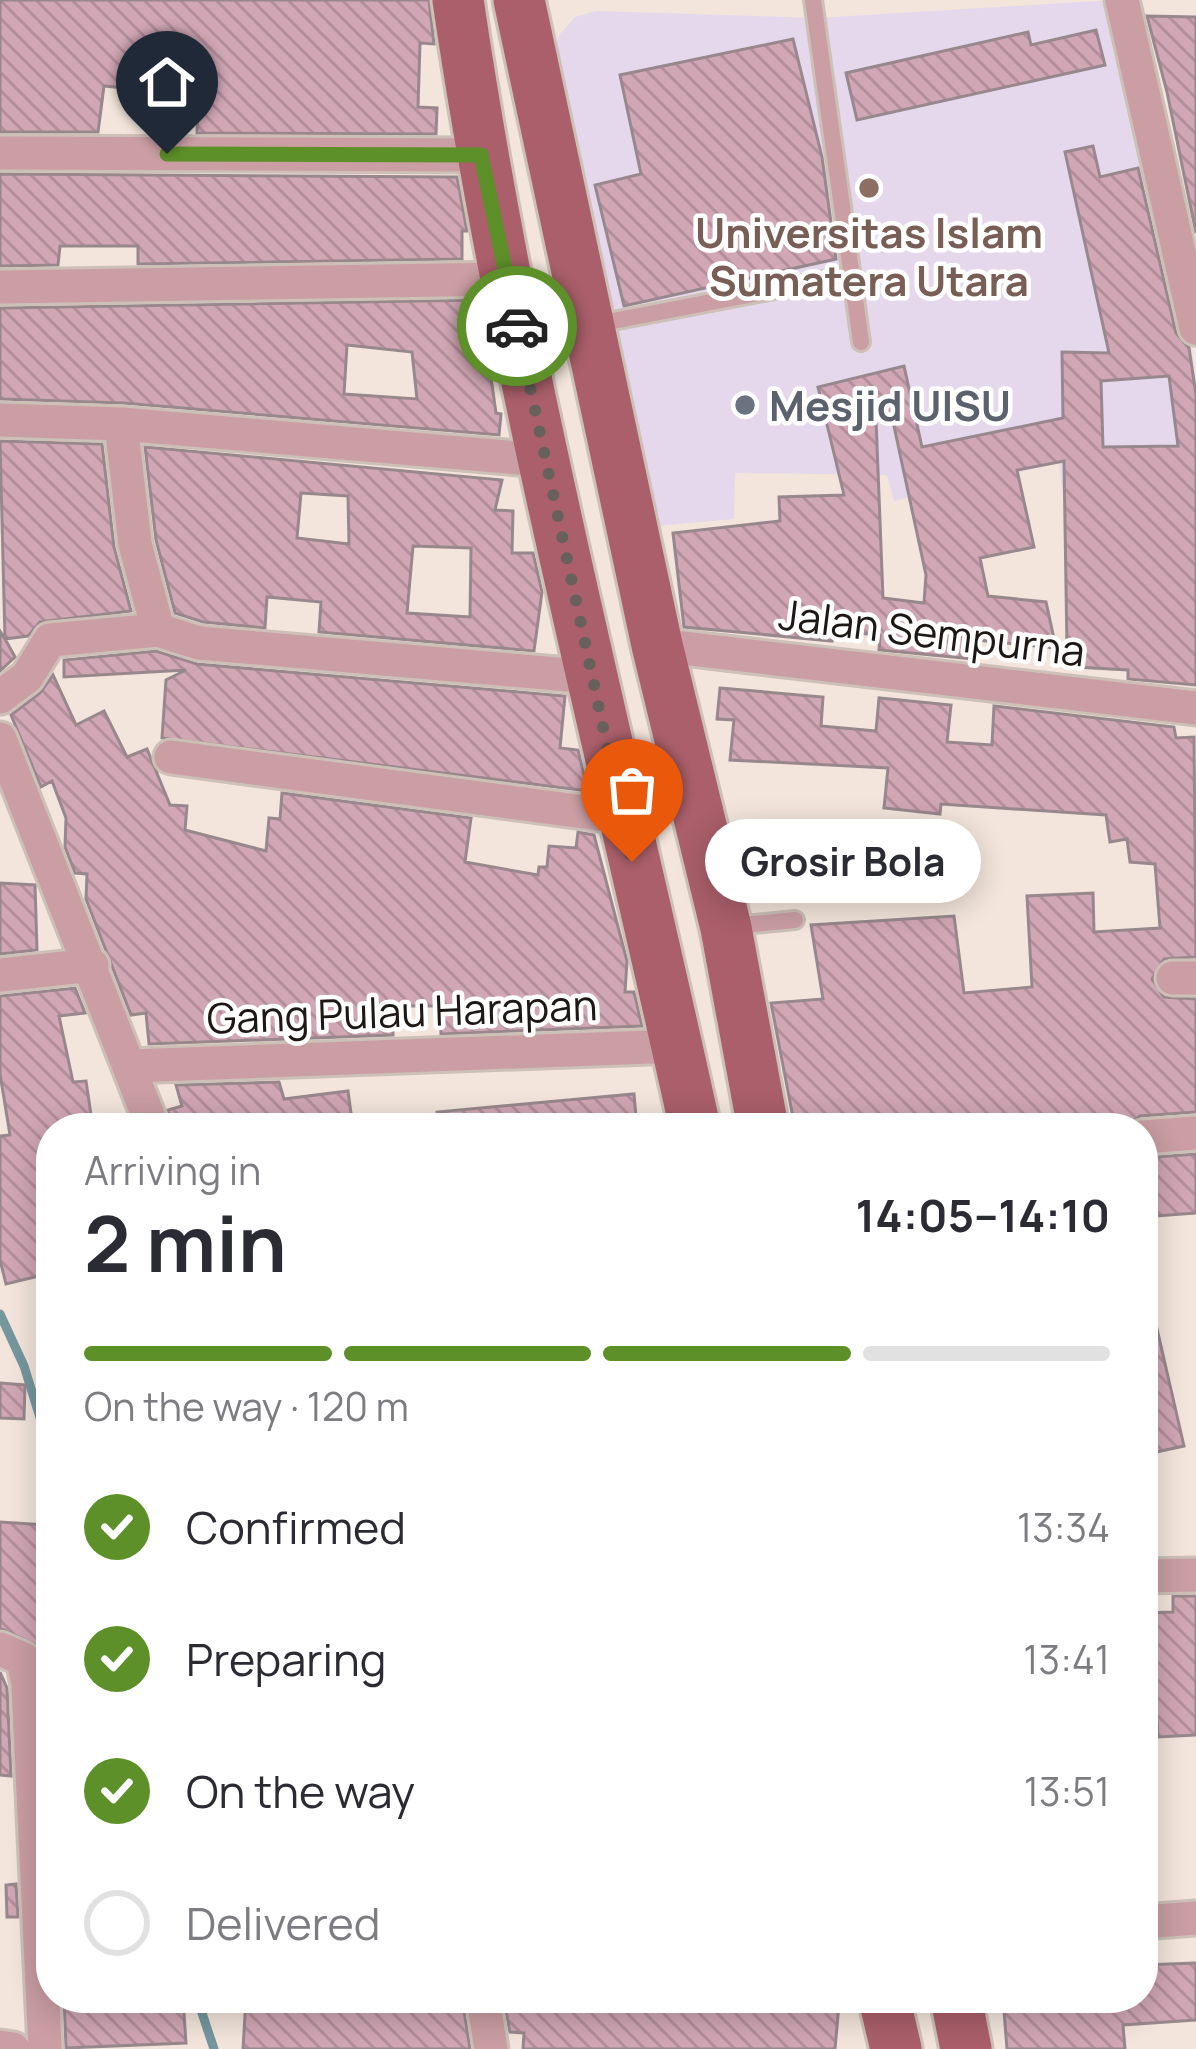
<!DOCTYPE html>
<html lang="en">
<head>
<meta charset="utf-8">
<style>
  body { margin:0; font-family:Manrope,sans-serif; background:#f2f2f3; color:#2b2b33; height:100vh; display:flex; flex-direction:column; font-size:45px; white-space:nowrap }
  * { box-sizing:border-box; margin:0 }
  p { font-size:39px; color:#7c7c81 }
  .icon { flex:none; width:66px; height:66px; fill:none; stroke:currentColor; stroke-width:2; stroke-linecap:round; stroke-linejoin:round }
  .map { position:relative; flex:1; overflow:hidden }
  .side { position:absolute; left:36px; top:1113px; width:1122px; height:900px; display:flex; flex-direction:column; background:#fff; border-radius:48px; box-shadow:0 6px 30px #0003 }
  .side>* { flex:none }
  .pin { position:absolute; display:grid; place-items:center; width:102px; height:102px; color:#fff; margin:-123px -51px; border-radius:50% 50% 50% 0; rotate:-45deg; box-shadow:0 0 12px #0007 }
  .pin .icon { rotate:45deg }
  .courier { position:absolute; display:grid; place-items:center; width:120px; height:120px; margin:-60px; border:9px solid #5d9028; border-radius:50%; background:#fff; color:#222; box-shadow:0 3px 15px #0007 }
  .bubble { position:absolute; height:84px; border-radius:42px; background:#fff; box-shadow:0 6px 30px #0003; font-size:39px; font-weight:700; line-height:84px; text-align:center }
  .headline em { font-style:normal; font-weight:700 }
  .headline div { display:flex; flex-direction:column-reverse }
  .headline { display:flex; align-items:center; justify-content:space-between; height:204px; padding:0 48px }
  h1 { font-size:78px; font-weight:700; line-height:90px }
  .bar { display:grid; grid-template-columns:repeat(4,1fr); gap:18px 12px; align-content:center; height:144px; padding:0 48px }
  .bar i { height:15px; border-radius:9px; background:#e1e1e2 }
  .bar .active { background:#5d9028 }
  .bar p { grid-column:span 4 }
  ol { padding:0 48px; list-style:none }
  li { display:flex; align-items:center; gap:36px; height:132px }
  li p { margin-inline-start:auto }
  li .icon { padding:12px; border-radius:50%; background:#5d9028; color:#fff; stroke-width:4 }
  li:last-child { color:#7c7c81 }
  li i { width:66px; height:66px; border:6px solid #e1e1e2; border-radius:50% }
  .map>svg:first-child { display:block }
  .education { fill:#e6d8ec }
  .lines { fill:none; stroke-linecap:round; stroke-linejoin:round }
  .stream { stroke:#75979e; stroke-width:9 }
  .building { fill:url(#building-back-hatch); stroke:#98888e; stroke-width:3; fill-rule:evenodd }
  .lane-casing { stroke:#ccc0b7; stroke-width:22 }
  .street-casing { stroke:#ccc0b7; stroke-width:39 }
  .primary-casing { stroke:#ccc0b7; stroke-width:57 }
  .lane { stroke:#ca9ea3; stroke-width:16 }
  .street { stroke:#ca9ea3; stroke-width:33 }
  .primary { stroke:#aa5f6a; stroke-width:51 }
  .done { stroke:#68605a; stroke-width:12; stroke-dasharray:0 21.6 }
  .route { stroke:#5d9028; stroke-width:15 }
  .education-dot { fill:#8d6e63; stroke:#fff; stroke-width:4.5 }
  .worship-dot { fill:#6b7280; stroke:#fff; stroke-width:4.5 }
  .labels { text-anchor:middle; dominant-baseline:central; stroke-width:9; stroke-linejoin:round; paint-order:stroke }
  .education-label { font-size:42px; font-weight:bold; fill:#785e54; stroke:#fff }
  .worship-label { font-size:42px; font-weight:bold; fill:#5b616d; stroke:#fff; text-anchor:start }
  .street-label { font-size:42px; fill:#1d1815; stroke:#fff }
</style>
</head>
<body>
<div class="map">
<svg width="1196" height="2049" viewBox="0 0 1196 2049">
  <defs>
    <pattern id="building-back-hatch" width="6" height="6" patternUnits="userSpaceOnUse" patternTransform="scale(3)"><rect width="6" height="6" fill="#d1a6b5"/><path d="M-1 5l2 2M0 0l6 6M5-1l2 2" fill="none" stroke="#b38e9b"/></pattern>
  </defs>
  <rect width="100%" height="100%" fill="#f3e5db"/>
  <path class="education" d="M 1113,0 L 1189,330 L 1196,378 L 1196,485 L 1062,489 L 1059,463 L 894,501 L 887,475 L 735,473 L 734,519 L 658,526 L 555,56 L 559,35 L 575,17 L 596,11 L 816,18 Z"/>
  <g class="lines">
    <path class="stream" d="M 0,1314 L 24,1366 L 51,1453
      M 197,1998 L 214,2049"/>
  </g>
  <path class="building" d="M 0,0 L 429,0 L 434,44 L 420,43 L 418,107 L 437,108 L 436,134 L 197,133 L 198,109 L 181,108 L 183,83 L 137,80 L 136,89 L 104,86 L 98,132 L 0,132 Z
    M 1147,16 L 1196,17 L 1196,233 L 1167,92 Z
    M 1096,30 L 1105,65 L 857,120 L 846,73 L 1028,32 L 1031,45 Z
    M 793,39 L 822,157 L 836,259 L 624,306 L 595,185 L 641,174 L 620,75 Z
    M 1093,146 L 1100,177 L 1138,168 L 1176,333 L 1189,348 L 1196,395 L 1196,685 L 1128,679 L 1128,670 L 1076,667 L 1075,650 L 1067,649 L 1064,461 L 1017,470 L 1034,547 L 980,558 L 988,596 L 1046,602 L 1056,648 L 976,640 L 974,659 L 879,650 L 880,635 L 833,631 L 832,641 L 684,627 L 673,533 L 780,521 L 779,497 L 844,495 L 818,387 L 904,366 L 922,447 L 1063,418 L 1062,352 L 1109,353 L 1065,152 ZM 1169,376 L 1178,446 L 1103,447 L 1101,381 ZM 892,417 L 926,575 L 924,603 L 883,598 L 876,419 Z
    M 0,174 L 457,177 L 467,231 L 462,231 L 462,259 L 138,264 L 138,246 L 60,246 L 58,265 L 0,266 Z
    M 480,300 L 496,413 L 501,414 L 499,435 L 123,403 L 0,399 L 0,308 ZM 347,345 L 412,352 L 417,399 L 344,394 Z
    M 0,441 L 102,444 L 114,547 L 131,611 L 40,622 L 28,636 L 5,639 L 15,657 L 0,671 L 0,631 L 5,639 Z
    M 145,447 L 502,480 L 495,510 L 513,511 L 512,553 L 533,553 L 542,592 L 534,651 L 319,632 L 321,602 L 267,597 L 265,628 L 203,622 L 175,613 L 156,540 ZM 301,493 L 348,496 L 349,544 L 297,538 ZM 413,546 L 471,548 L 470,617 L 407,613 Z
    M 156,651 L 197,664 L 565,696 L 560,748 L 578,750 L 588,791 L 162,738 L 166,680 L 186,670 L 64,677 L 64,660 Z
    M 53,675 L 76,725 L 104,711 L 127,757 L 147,749 L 170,805 L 187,806 L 185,830 L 266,851 L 269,818 L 280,819 L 282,793 L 471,818 L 465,862 L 538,875 L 539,867 L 547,867 L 549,846 L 576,848 L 578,832 L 594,835 L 627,961 L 625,992 L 634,992 L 642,1026 L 441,1034 L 440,1006 L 392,1006 L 393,1035 L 149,1044 L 146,1013 L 131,1015 L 86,899 L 87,874 L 75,873 L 65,847 L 66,818 L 52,781 L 41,787 L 11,715 L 40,693 Z
    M 720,688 L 823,697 L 821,726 L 876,731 L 879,698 L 951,705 L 947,742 L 992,745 L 994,706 L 1174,727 L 1176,738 L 1194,737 L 1196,957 L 1164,959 L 1152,979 L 1164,997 L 1196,999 L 1196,1112 L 1140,1116 L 1124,1128 L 795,1128 L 771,1003 L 823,999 L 811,925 L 954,916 L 964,993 L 1032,987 L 1027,896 L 1093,893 L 1094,932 L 1160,928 L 1155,864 L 1130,862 L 1127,839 L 1110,842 L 1106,815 L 941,804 L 940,814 L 884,808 L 888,768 L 730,760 L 734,720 L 717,719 Z
    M 0,883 L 35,885 L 37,950 L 0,954 Z
    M 75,988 L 85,1013 L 59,1016 L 73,1082 L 86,1081 L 93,1128 L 51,1128 L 51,1273 L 6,1284 L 0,1260 L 0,1136 L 10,1135 L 0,1074 L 0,996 Z
    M 279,1082 L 284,1099 L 348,1091 L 353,1128 L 174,1128 L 168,1110 L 182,1106 L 176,1085 Z
    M 634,1094 L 637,1128 L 438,1128 L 437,1112 Z
    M 1196,1154 L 1196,1213 L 1143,1217 L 1143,1158 Z
    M 1152,1307 L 1184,1446 L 1143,1455 L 1143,1308 Z
    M 0,1383 L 25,1385 L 24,1419 L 0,1418 Z
    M 0,1522 L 45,1525 L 40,1615 L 51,1616 L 51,1727 L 40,1647 L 0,1628 Z
    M 1173,1596 L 1196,1596 L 1196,1735 L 1158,1737 L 1155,1689 L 1144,1689 L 1143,1613 L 1173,1612 Z
    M 0,1672 L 7,1688 L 11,1776 L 0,1775 Z
    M 16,1884 L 18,1917 L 7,1917 L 6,1885 Z
    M 1196,1963 L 1196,2020 L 1123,2025 L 1125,2049 L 1007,2049 L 1003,1998 L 1143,1998 L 1143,1965 Z
    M 64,1998 L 183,1998 L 186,2043 L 66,2048 Z
    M 246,1998 L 420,1998 L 420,2008 L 464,2010 L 470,2049 L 243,2049 Z
    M 584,1998 L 769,1998 L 839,2004 L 835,2049 L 523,2049 L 524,2033 L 510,2032 L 505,2006 L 584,2008 Z"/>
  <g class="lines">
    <g class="lane-casing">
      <path id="lane" d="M 813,0 L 861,342
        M 592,325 L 851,275
        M 733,926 L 795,920"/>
    </g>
    <g class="street-casing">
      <path id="street" d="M 1122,0 L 1196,328
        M 0,153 L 481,155
        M 0,287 L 508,279
        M 0,420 L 121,424 L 542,460
        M 121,424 L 135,544 L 158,630 L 199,643 L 592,677
        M 657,645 L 1196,708
        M 0,697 L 27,677 L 50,640 L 158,630
        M 0,739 L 153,1128
        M 171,757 L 621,817
        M 0,975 L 92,965
        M 1173,978 L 1196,978
        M 130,1066 L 677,1046
        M 1143,1137 L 1196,1133
        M 1143,1576 L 1196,1575
        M 0,1649 L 23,1659 L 28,1685 L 45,2049
        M 1143,1922 L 1196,1918
        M 483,1998 L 491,2049
        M 0,2047 L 13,2049"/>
    </g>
    <g class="primary-casing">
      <path id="primary" d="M 458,0 C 514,381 613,752 695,1128
        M 519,0 L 657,645 L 726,928 L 763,1128
        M 884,1998 L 896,2049
        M 956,1998 L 966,2049"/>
    </g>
    <use href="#lane" class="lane"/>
    <use href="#street" class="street"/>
    <use href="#primary" class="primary"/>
  </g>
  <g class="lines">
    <path class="done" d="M 517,326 L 632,862"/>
    <path class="route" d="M 167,154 L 481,155 L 517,326"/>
  </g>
  <circle class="education-dot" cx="869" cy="188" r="12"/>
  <circle class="worship-dot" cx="745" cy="405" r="12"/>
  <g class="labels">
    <g class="education-label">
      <text x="869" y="232">Universitas Islam<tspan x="869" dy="48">Sumatera Utara</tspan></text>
    </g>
    <g class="worship-label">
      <text x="769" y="405">Mesjid UISU</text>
    </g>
    <g class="street-label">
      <text transform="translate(932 632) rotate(7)">Jalan Sempurna</text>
      <text transform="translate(402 1011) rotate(-2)">Gang Pulau Harapan</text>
    </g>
  </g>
</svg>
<div class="pin" style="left:632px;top:862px;background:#ea580c"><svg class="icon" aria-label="bag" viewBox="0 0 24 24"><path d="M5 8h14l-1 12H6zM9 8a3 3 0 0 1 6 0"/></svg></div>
<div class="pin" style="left:167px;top:154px;background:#1f2937"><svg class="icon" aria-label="home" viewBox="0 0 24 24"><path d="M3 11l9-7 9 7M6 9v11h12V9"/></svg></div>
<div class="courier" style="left:517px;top:326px"><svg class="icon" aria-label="car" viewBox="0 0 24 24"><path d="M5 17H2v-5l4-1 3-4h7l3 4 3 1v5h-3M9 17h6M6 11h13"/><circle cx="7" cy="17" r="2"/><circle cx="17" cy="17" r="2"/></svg></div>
<div class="bubble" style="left:705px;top:819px;width:276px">Grosir Bola</div>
<section class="side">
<div class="headline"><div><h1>2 min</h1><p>Arriving in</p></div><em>14:05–14:10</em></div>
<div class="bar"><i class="active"></i><i class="active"></i><i class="active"></i><i></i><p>On the way · 120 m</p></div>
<ol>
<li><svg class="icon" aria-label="check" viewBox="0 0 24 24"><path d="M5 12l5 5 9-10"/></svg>Confirmed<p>13:34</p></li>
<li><svg class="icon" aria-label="check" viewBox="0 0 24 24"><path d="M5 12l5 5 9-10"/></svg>Preparing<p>13:41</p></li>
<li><svg class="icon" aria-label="check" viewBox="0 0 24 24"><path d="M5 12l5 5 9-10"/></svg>On the way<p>13:51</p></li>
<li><i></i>Delivered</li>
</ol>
</section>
</div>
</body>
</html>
